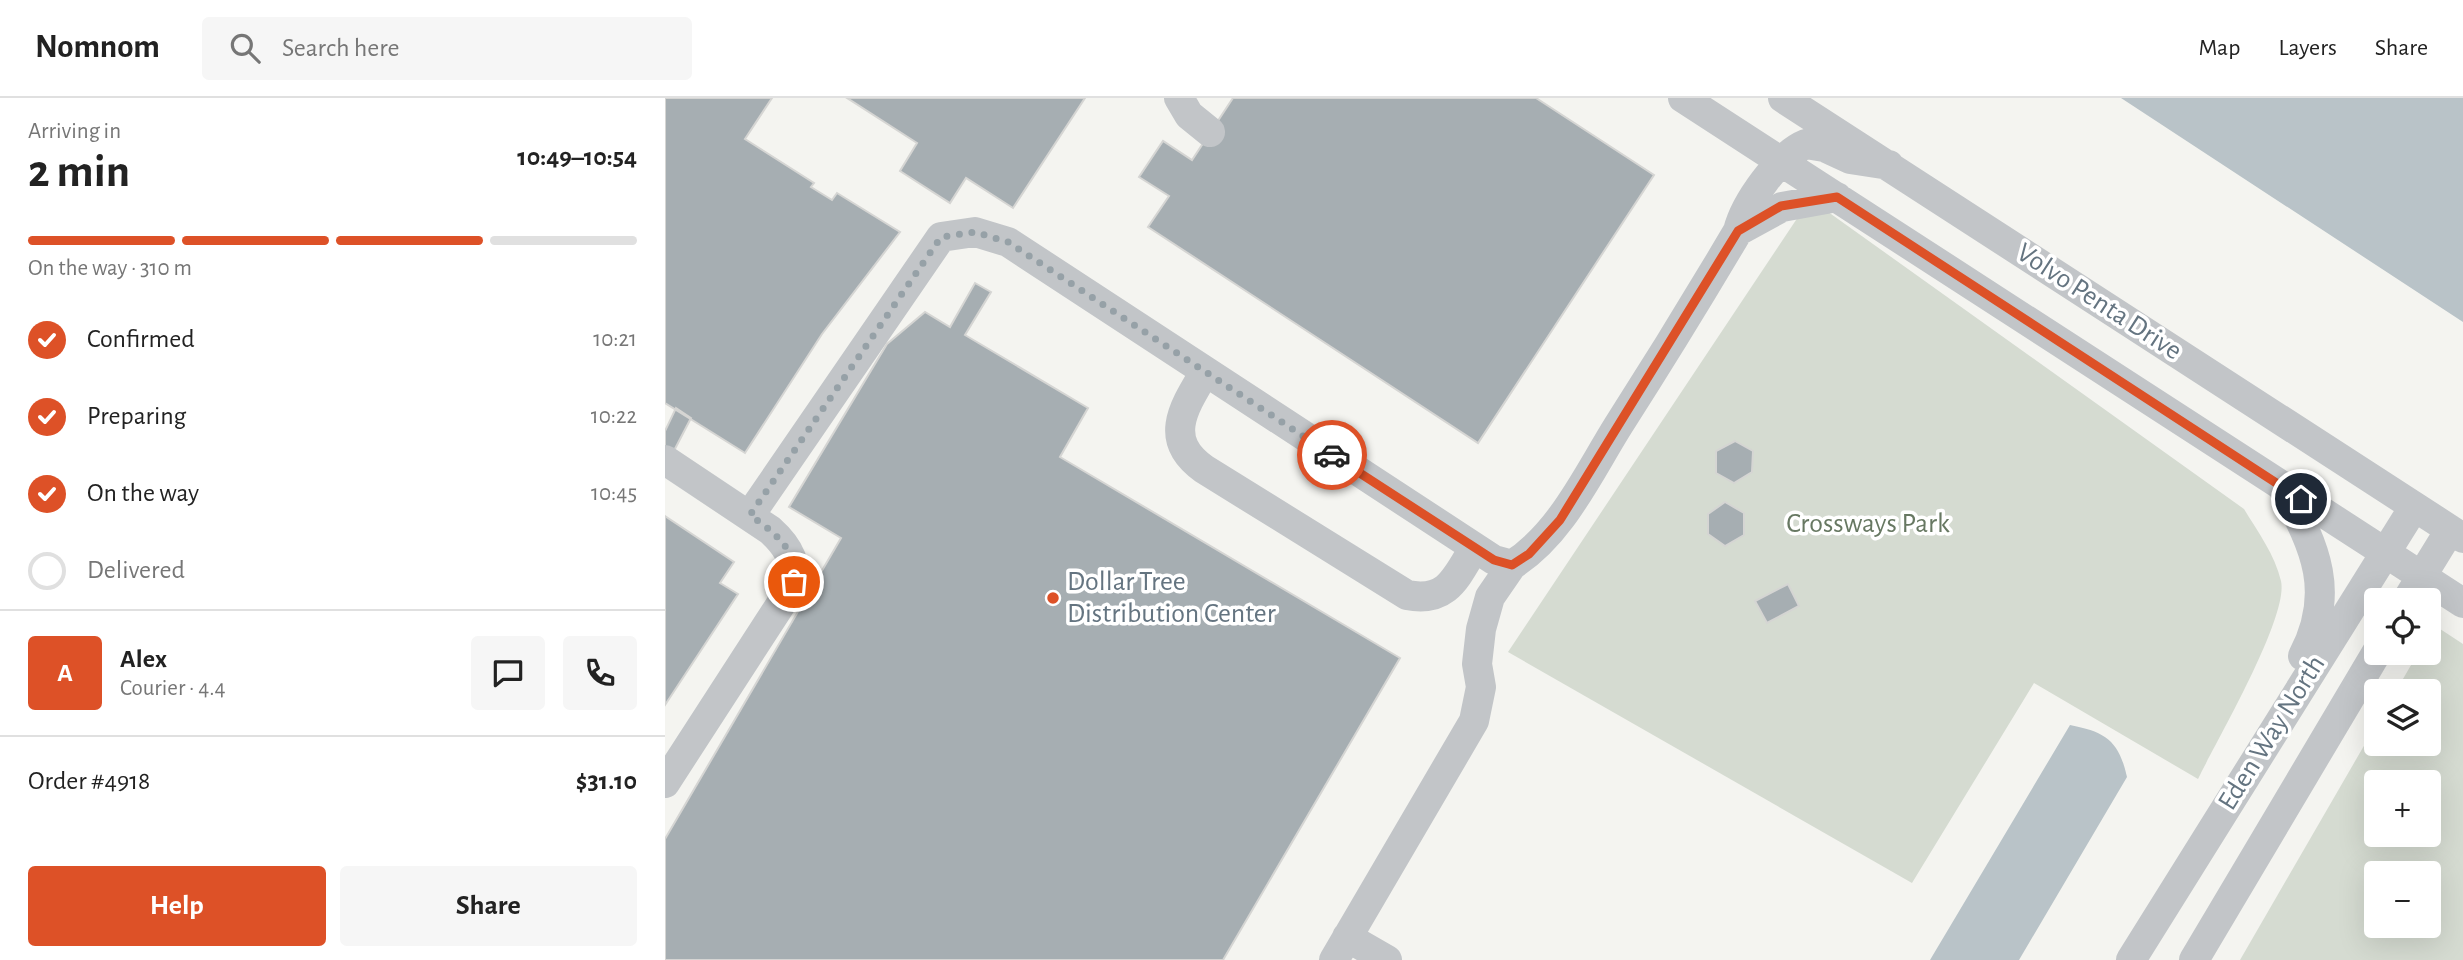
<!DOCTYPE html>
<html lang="en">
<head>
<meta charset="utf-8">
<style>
  body { margin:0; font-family:"Alegreya Sans",sans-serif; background:#f6f6f6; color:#222; height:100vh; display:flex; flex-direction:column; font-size:26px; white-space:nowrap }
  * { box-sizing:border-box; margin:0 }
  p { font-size:23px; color:#767676 }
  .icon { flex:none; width:38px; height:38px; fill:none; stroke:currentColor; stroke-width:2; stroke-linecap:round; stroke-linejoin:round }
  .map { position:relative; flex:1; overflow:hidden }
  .panel { display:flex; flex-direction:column; background:#fff; width:665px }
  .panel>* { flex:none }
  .controls { position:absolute; left:1699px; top:490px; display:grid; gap:14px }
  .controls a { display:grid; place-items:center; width:77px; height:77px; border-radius:7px; background:#fff; box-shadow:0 7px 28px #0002; font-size:35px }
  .pin { position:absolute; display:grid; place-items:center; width:60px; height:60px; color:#fff; margin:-30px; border:4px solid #fff; border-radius:50%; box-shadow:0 2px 7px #0007 }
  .courier { position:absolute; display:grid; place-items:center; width:70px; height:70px; margin:-35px; border:5px solid #dd5127; border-radius:50%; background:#fff; color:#222; box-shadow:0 2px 9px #0007 }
  .headline em { font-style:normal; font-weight:700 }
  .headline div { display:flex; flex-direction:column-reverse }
  .headline { display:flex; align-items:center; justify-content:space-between; height:119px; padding:0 28px }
  h1 { font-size:46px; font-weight:700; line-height:52px }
  .bar { display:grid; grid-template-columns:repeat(4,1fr); gap:10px 7px; align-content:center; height:84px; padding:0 28px }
  .bar i { height:9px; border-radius:5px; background:#e0e0e0 }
  .bar .active { background:#dd5127 }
  .bar p { grid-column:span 4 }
  .line { display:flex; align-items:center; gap:18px; padding:0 28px; border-top:2px solid #e0e0e0 }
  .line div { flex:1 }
  .round { display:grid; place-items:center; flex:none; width:74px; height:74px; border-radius:7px; background:#f6f6f6 }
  ol { padding:0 28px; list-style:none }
  li { display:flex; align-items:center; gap:21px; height:77px }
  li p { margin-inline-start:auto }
  li .icon { padding:7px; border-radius:50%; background:#dd5127; color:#fff; stroke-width:4 }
  li:last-child { color:#767676 }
  li i { width:38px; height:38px; border:4px solid #e0e0e0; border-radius:50% }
  .cta { display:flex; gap:14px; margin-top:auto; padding:14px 28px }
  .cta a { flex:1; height:80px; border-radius:7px; background:#dd5127; color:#fff; font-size:28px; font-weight:700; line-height:80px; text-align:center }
  .cta a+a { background:#f6f6f6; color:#222 }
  header { display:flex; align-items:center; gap:42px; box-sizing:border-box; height:98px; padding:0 35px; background:#fff; border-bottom:2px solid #e0e0e0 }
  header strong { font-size:33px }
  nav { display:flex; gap:38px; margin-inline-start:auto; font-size:24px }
  .search { width:490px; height:63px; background:#f6f6f6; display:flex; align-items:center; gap:18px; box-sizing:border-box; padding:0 24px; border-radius:7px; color:#767676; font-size:26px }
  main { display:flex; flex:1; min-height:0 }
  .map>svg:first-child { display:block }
  .green { fill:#d5dbd1; fill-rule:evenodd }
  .water { fill:#b9c3c8 }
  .building { fill:#a6aeb2; stroke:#d5d5d3; stroke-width:2 }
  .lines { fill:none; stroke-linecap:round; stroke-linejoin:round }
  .minor { stroke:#c2c5c8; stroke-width:30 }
  .done { stroke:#96a1a7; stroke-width:7; stroke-dasharray:0 12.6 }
  .route { stroke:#dd5127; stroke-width:9 }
  .poi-dot { fill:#dd5127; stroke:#fff; stroke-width:2.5 }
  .labels { text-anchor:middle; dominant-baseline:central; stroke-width:7; stroke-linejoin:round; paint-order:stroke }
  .street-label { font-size:28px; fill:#647480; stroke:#fff }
  .park-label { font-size:28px; fill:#677862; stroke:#fff }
  .poi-label { font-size:28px; fill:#647480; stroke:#fff; text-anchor:start }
</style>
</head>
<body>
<header>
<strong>Nomnom</strong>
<div class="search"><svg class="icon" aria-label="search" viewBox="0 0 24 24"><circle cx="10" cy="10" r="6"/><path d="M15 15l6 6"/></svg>Search here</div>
<nav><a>Map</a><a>Layers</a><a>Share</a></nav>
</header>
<main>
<section class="panel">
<div class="headline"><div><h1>2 min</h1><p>Arriving in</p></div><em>10:49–10:54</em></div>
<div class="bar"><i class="active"></i><i class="active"></i><i class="active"></i><i></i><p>On the way · 310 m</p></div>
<ol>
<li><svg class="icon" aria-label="check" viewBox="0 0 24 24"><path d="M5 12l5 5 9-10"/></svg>Confirmed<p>10:21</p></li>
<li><svg class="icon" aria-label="check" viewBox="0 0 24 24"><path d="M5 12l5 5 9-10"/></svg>Preparing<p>10:22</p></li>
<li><svg class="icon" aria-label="check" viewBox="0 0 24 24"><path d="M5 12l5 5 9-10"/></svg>On the way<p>10:45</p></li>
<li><i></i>Delivered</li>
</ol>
<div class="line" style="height:126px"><b class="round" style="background:#dd5127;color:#fff">A</b><div><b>Alex</b><p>Courier · 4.4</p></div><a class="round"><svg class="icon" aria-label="chat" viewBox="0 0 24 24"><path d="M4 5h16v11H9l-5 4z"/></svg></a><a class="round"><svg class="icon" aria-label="phone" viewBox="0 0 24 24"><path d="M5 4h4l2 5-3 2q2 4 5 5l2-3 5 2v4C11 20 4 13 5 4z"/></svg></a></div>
<div class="line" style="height:91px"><div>Order #4918</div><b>$31.10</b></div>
<div class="cta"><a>Help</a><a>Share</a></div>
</section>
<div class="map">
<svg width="1798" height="862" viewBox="0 0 1798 862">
  <rect width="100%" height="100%" fill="#f4f4f0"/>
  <path class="green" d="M 1145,101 L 1579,411 C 1593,434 1610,457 1616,483 C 1624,519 1551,644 1533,681 L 1369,585 L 1247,785 L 843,554 Z
    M 1769,527 L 1798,546 L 1798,862 L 1575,862 L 1711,627 L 1712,646 L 1764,646 L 1764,593 L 1731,593 L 1753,555 L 1764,555 L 1764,536 ZM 1712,684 L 1764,684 L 1764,737 L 1712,737 ZM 1712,775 L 1764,775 L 1764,828 L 1712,828 Z"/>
  <path class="water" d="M 1456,0 L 1798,0 L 1798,224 Z
    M 1405,627 C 1441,634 1454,643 1462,679 L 1354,862 L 1265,862 Z"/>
  <path class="building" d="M 0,0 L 107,0 L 80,41 L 149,85 L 146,89 L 167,102 L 172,95 L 235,134 L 157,236 L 80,355 L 0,305 Z
    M 182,0 L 420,0 L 348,110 L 301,80 L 285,105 L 235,73 L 252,45 Z
    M 568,0 L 871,0 L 989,77 L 813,345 L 483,129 L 504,98 L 474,79 L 498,43 L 527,62 Z
    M 310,185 L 326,194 L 300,237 L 423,310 L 395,359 L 735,560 L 558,862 L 0,862 L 0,741 L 176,440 L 124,409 L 222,246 L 260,214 L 285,229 Z
    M 11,310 L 26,320 L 0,370 L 0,333 Z
    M 1070,343 L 1088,353 L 1087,374 L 1069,385 L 1051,375 L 1051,353 Z
    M 1060,404 L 1079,415 L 1079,437 L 1060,448 L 1043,436 L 1043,416 Z
    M 0,418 L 69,464 L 55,485 L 73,496 L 0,607 Z
    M 1123,486 L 1134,508 L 1102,525 L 1090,503 Z"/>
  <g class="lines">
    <path class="minor" d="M 514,0 L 524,17 L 545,34
      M 1018,0 L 1798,505
      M 1118,0 L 1798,440
      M 1073,133 L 1117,109 L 1172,99
      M 540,274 C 519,309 497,341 539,371 L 742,497 C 782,505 791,480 809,450
      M 0,362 L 105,432 C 123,448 136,469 125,492 L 0,685
      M 1619,392 C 1651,450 1671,495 1638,558
      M 85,417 L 276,139 L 310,134 L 343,144 L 829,462 L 847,467 C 896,436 923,376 953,328 C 994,264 1034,199 1073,133 C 1080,105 1114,57 1141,46 L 1159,49 L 1185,61 L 1224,67
      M 1742,502 L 1785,432
      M 682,839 L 722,862
      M 669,862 L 809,623 L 816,589 L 812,566 L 816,531 L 825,499 L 847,467
      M 1466,862 L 1749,409
      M 1529,862 L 1712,554"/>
  </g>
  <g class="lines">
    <path class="done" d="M 129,484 C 135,453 107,433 85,417 L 276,139 L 310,134 L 343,144 L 667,357"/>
    <path class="route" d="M 667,357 L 829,462 L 847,467 L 864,456 L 895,422 L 1073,133 L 1116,108 L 1172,99 L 1636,401"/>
  </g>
  <circle class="poi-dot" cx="388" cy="500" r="7"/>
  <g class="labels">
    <g class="street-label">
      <text transform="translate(1434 204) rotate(33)">Volvo Penta Drive</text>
      <text transform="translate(1607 635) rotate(-58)">Eden Way North</text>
    </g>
    <g class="park-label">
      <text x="1203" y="426">Crossways Park</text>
    </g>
    <g class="poi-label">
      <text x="402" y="484">Dollar Tree<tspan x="402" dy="32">Distribution Center</tspan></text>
    </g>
  </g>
</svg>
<div class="controls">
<a><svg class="icon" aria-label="locate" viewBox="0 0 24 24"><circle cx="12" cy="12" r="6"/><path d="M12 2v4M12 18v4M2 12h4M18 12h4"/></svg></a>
<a><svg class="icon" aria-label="layers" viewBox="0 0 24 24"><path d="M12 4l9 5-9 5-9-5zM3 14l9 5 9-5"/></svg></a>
<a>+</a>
<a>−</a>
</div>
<div class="pin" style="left:129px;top:484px;background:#ea580c"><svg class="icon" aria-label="bag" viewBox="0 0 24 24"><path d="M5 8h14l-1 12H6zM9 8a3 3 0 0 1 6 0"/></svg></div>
<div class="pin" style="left:1636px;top:401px;background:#1f2937"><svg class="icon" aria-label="home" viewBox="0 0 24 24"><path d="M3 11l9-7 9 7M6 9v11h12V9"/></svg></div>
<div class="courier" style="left:667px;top:357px"><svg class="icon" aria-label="car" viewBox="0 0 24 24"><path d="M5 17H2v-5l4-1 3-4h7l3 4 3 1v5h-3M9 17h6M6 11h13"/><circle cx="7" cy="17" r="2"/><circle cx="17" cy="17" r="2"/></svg></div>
</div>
</main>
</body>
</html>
